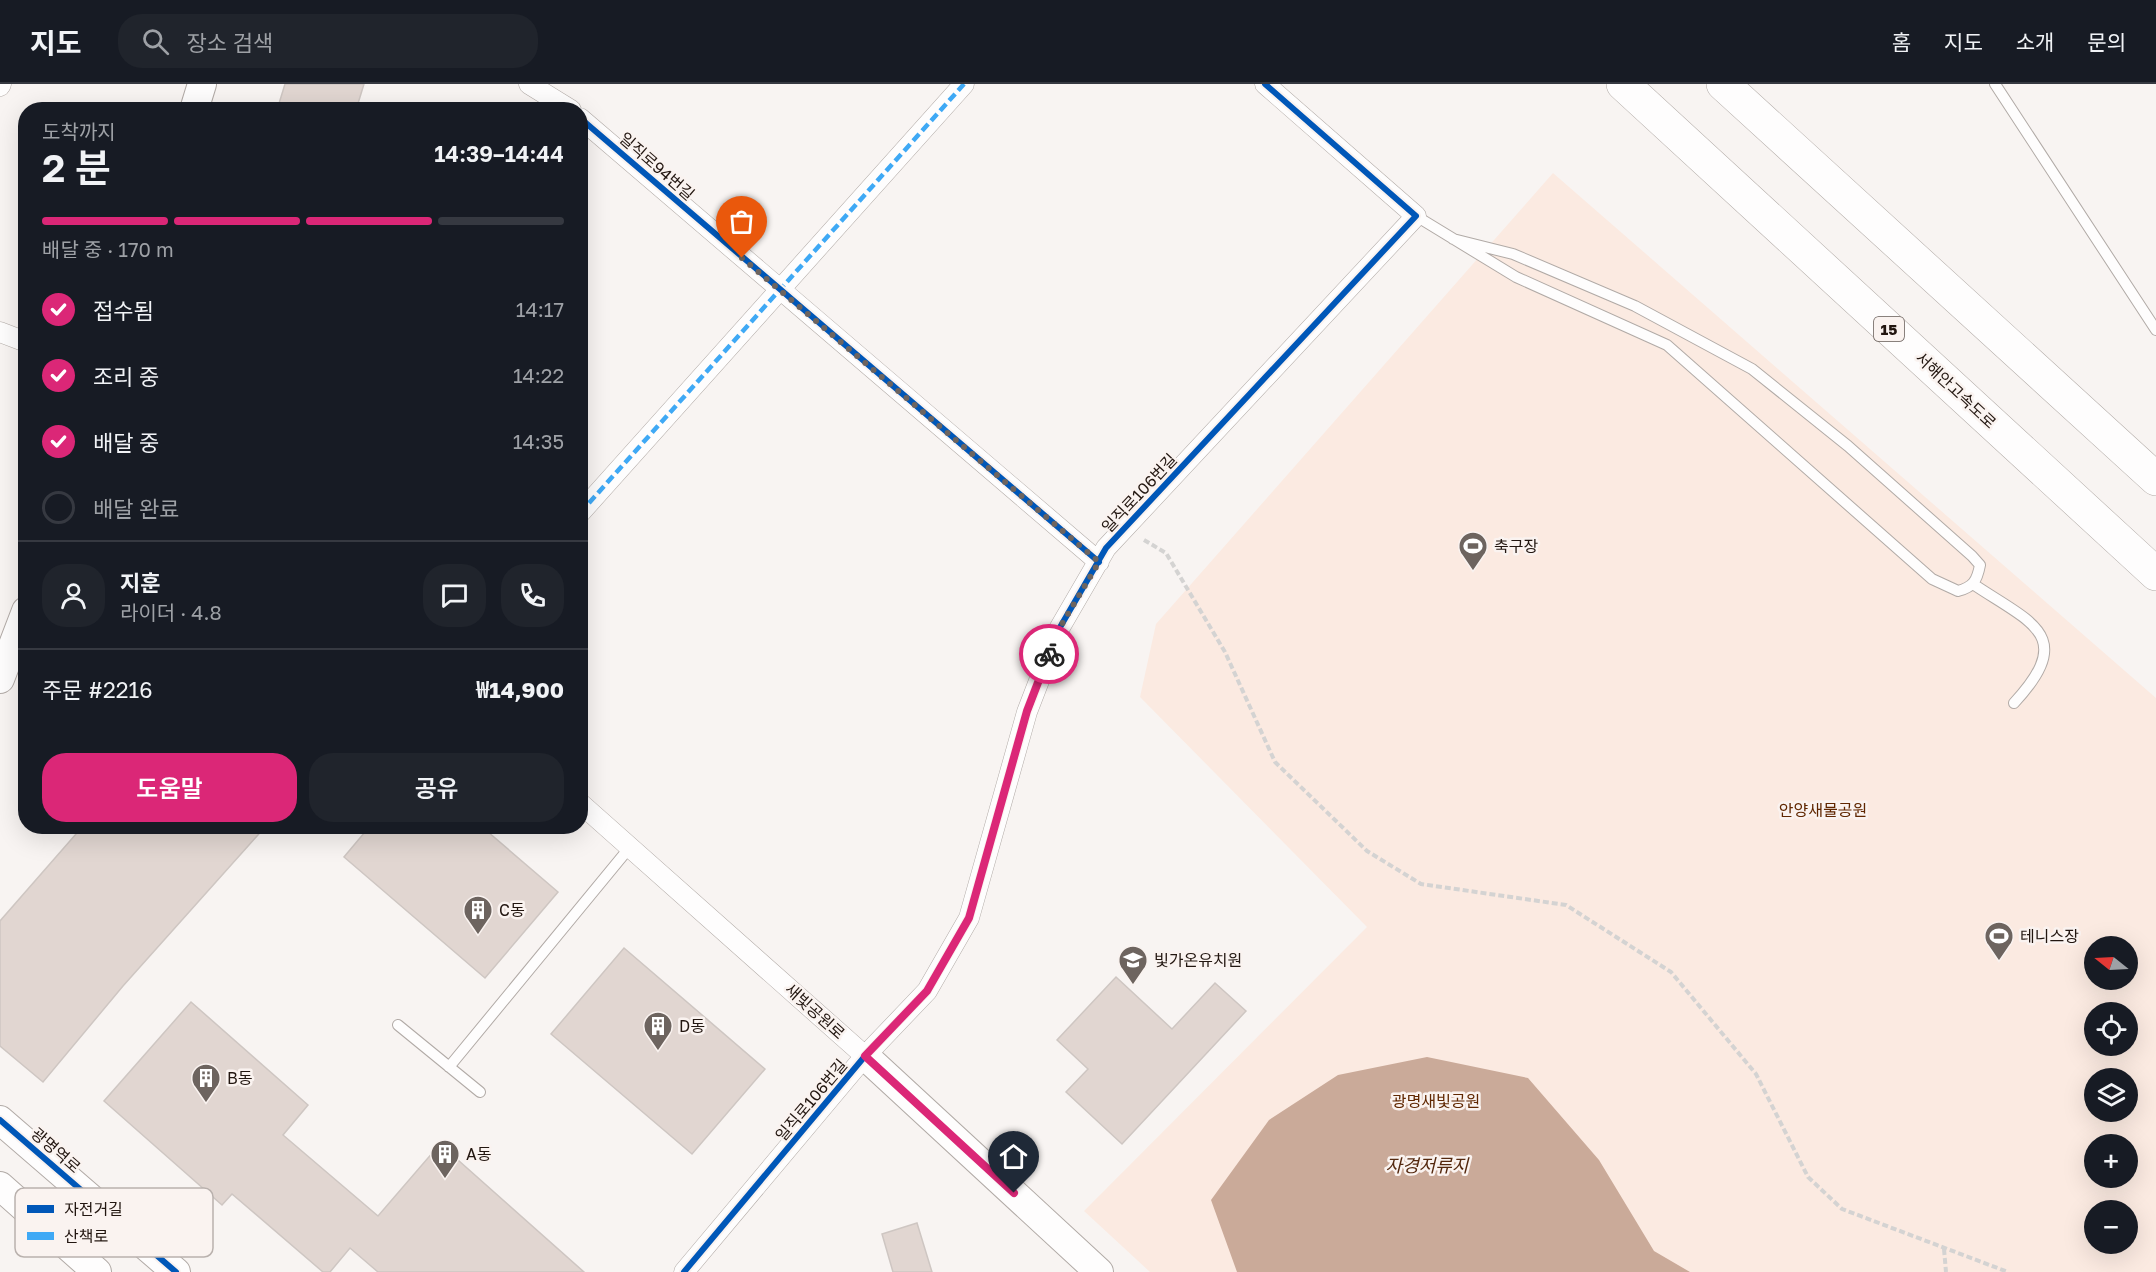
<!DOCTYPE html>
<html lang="ko">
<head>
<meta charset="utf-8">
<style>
  body { margin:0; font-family:"Golos Text","Noto Sans KR",sans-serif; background:#20242c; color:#f1f3f6; height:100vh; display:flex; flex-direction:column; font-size:22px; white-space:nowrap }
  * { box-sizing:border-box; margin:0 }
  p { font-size:20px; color:#9ea1a6 }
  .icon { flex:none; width:33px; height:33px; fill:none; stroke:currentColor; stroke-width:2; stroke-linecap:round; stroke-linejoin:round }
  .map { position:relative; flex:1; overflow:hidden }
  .sheet { position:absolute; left:18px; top:18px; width:570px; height:732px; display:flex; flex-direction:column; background:#171b24; border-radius:24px; box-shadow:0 6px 24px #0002 }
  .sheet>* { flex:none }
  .needle { width:39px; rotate:288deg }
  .controls { position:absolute; left:2084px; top:852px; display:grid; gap:12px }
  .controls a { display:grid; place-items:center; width:54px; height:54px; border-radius:50%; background:#171b24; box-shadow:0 6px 24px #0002; font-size:30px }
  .pin { position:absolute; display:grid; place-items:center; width:51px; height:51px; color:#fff; margin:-62px -26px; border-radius:50% 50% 50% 0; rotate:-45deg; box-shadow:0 0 6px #0007 }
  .pin .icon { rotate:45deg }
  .courier { position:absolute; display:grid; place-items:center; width:60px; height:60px; margin:-30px; border:4px solid #db2777; border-radius:50%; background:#fff; color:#222; box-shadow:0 2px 8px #0007 }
  .headline em { font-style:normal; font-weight:600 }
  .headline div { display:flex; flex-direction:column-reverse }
  .headline { display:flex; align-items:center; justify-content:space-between; height:102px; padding:0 24px }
  h1 { font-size:39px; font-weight:600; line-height:45px }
  .bar { display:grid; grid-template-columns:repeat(4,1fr); gap:9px 6px; align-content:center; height:72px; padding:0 24px }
  .bar i { height:8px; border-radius:4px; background:#363941 }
  .bar .on { background:#db2777 }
  .bar p { grid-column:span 4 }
  .line { display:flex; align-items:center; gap:15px; padding:0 24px; border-top:2px solid #363941 }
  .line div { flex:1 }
  .round { display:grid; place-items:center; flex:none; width:63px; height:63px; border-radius:24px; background:#20242c }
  ol { padding:0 24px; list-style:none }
  li { display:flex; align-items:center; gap:18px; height:66px }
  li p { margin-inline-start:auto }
  li .icon { padding:6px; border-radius:50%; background:#db2777; color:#fff; stroke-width:4 }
  li:last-child { color:#9ea1a6 }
  li i { width:33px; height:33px; border:3px solid #363941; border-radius:50% }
  .primary-button { display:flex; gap:12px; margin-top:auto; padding:12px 24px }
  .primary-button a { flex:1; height:69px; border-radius:24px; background:#db2777; color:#fff; font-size:24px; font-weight:600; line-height:69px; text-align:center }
  .primary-button a+a { background:#20242c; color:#f1f3f6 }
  header { display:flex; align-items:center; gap:36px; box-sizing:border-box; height:84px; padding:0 30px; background:#171b24; border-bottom:2px solid #363941 }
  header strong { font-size:28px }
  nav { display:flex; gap:33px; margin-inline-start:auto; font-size:21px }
  .search { width:420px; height:54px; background:#20242c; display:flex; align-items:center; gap:15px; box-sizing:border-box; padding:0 21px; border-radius:24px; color:#9ea1a6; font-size:22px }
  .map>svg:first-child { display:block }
  .green { fill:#fbeae1; fill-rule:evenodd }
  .water { fill:#caaa99 }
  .building { fill:#e1d6d1; stroke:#cec6c2; stroke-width:1.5 }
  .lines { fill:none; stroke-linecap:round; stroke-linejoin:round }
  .lane-casing { stroke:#b1aaa6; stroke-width:12 }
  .street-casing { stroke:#b1aaa6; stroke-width:21 }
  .secondary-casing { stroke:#b1aaa6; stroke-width:30 }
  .highway-casing { stroke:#b1aaa6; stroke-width:34 }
  .path { stroke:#d4d3d2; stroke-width:4; stroke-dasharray:6 3; stroke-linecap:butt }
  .lane { stroke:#fefdfd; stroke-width:10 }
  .street { stroke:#fefdfd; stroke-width:20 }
  .secondary { stroke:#fefdfd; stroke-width:28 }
  .highway { stroke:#fefdfd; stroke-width:33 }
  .quiet { stroke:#3fa9f5; stroke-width:4.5; stroke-dasharray:9 4.5; stroke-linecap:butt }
  .cycleway-casing { stroke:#faf3f0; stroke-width:10 }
  .cycleway { stroke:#0057b8; stroke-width:6 }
  .done { stroke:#6d645f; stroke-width:6; stroke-dasharray:0 10.8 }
  .route { stroke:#db2777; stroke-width:8 }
  .labels { text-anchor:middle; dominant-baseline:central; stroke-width:5; stroke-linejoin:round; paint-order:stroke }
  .shield { fill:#faf3f0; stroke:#635853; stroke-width:1.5 }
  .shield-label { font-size:15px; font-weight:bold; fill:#221610 }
  .street-label { font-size:16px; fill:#221610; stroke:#faf3f0 }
  .poi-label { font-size:16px; fill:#221610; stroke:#faf3f0; text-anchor:start }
  .park-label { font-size:16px; fill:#602701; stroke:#faf3f0 }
  .water-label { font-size:18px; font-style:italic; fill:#54280e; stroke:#faf3f0 }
  .key { fill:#faf3f0; stroke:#b9b1ad; stroke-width:1.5 }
  .key-label { font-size:16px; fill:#221610 }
</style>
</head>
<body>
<header>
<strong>지도</strong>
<div class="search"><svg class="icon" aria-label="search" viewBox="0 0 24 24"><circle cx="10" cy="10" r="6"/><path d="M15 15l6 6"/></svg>장소 검색</div>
<nav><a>홈</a><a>지도</a><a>소개</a><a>문의</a></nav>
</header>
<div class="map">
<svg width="2156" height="1188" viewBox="0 0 2156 1188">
  <rect width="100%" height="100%" fill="#f8f4f2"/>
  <path class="green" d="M 1553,89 L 2156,614 L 2156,1188 L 1150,1188 L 1084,1127 L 1367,843 L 1140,613 L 1156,540 ZM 2094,862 L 2127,862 L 2127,896 L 2094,896 ZM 2094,928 L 2127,928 L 2127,962 L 2094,962 ZM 2094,994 L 2127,994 L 2127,1028 L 2094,1028 ZM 2094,1060 L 2127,1060 L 2127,1094 L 2094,1094 ZM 2094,1126 L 2127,1126 L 2127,1160 L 2094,1160 Z"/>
  <path class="water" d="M 1427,973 L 1528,994 L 1599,1076 L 1654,1167 L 1690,1188 L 1237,1188 L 1211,1116 L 1269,1036 L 1338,991 Z"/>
  <path class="building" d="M 285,0 L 364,0 L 356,26 L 277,26 Z
    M 83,742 L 266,742 L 123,902 L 43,998 L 0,962 L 0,837 Z
    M 370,742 L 481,742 L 558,808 L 485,894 L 344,773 Z
    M 624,864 L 765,985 L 692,1070 L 551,950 Z
    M 1116,893 L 1172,945 L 1215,899 L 1246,927 L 1122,1060 L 1066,1008 L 1088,985 L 1057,956 Z
    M 191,918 L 308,1021 L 283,1051 L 378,1132 L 440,1060 L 584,1188 L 378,1188 L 350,1164 L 330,1188 L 323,1188 L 232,1110 L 222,1121 L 104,1017 Z
    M 917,1139 L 932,1188 L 893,1188 L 882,1150 Z"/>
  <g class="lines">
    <g class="lane-casing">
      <path id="lane" d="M 1995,0 L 2156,246
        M 1416,132 L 1516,193 L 1667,261 L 1932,495 L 1958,507 C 1973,503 1977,497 1980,481 L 1972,472 L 1848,362 L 1752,285 L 1635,222 L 1513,170 L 1453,155
        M 1973,500 C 2031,539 2077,551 2014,619
        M 398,941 L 480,1008
        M 449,983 L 630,763"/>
    </g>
    <g class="street-casing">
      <path id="street" d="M 529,0 L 571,26
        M 0,2 L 1,0
        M 580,34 L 1099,478
        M 0,248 L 26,258
        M 580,429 L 964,0
        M 580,719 L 865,972
        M 684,1188 L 865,972 L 927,907 L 969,834 L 1027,628 L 1059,545 L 1106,464 L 1416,132 L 1265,0"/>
    </g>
    <g class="secondary-casing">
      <path id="secondary" d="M 194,26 L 202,0
        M 0,595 L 26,527
        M 865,972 L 1099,1188
        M 0,1036 L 176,1188
        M 0,1102 L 97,1188"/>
    </g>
    <g class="highway-casing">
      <path id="highway" d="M 1623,0 L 2156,490
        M 1723,0 L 2156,395"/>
    </g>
    <path class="path" d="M 1144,456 L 1166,469 L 1225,568 L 1275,678 L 1367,767 L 1421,800 L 1566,821 L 1671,888 L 1756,990 L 1808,1093 L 1842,1125 L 2008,1188
      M 1944,1165 L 1946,1188"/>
    <use href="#lane" class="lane"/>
    <use href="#street" class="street"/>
    <use href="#secondary" class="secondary"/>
    <use href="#highway" class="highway"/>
    <path class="quiet" d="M 580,429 L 964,0"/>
    <g class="cycleway-casing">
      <path id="cycleway" d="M 580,34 L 1099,478
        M 0,1036 L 176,1188
        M 684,1188 L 865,972 L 927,907 L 969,834 L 1027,628 L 1059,545 L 1106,464 L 1416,132 L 1265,0"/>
    </g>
    <use href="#cycleway" class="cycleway"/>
  </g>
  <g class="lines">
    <path class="done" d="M 742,174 L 1099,478 L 1059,545 L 1049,570"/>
    <path class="route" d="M 1014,1109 L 865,972 L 927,907 L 969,834 L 1027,627 L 1049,570"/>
  </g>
  <defs>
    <g id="stadium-pin" transform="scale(1.5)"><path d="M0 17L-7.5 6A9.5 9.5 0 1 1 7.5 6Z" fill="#6d645f" stroke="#faf3f0"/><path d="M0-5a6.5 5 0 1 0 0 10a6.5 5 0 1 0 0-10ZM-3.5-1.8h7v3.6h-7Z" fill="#fff"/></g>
    <g id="building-pin" transform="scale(1.5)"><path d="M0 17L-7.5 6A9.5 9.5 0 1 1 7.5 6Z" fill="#6d645f" stroke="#faf3f0"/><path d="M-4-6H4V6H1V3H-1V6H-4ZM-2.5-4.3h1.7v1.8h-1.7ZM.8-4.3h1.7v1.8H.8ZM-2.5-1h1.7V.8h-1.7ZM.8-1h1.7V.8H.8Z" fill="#fff"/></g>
    <g id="school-pin" transform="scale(1.5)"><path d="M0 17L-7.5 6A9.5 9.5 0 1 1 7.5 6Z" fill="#6d645f" stroke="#faf3f0"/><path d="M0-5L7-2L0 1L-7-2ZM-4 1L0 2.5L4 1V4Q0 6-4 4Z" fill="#fff"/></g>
  </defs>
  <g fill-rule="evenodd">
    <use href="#stadium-pin" x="1473" y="462"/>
    <use href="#building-pin" x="478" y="826"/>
    <use href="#stadium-pin" x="1999" y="852"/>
    <use href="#school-pin" x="1133" y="876"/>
    <use href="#building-pin" x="658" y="942"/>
    <use href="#building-pin" x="206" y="994"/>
    <use href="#building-pin" x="445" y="1070"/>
  </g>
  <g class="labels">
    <rect class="shield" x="1874" y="233" width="30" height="24" rx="4.5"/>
    <g class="shield-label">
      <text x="1889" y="245">15</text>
    </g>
    <g class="street-label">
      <text transform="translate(657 82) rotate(41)">일직로94번길</text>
      <text transform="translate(1956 306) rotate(43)">서해안고속도로</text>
      <text transform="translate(1139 409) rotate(-47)">일직로106번길</text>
      <text transform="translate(815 927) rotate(42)">새빛공원로</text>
      <text transform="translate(811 1016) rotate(-50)">일직로106번길</text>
      <text transform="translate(56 1066) rotate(41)">광명역로</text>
    </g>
    <g class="poi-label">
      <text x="1494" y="462">축구장</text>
      <text x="499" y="826">C동</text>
      <text x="2020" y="852">테니스장</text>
      <text x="1154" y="876">빛가온유치원</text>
      <text x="679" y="942">D동</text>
      <text x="227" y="994">B동</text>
      <text x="466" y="1070">A동</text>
    </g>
    <g class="park-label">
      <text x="1823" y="726">안양새물공원</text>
      <text x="1436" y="1017">광명새빛공원</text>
    </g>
    <g class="water-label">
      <text x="1427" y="1081">자경저류지</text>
    </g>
  </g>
  <rect x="15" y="1104" width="198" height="69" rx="9" class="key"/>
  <rect x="27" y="1121" width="27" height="8" fill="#0057b8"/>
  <rect x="27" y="1148" width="27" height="8" fill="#3fa9f5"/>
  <g class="key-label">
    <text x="64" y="1131">자전거길</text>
    <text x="64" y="1158">산책로</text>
  </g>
</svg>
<div class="controls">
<a><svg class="needle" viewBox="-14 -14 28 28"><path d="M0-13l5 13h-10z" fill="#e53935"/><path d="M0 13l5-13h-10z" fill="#9ea1a6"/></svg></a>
<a><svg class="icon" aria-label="locate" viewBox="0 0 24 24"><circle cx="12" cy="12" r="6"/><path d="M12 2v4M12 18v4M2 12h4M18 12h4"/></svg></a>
<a><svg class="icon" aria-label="layers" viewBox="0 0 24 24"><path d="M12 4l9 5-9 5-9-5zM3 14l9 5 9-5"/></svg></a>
<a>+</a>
<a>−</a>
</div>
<div class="pin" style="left:742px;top:174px;background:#ea580c"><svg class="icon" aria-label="bag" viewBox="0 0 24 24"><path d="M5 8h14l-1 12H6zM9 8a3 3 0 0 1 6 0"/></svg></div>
<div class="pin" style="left:1014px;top:1109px;background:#1f2937"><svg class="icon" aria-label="home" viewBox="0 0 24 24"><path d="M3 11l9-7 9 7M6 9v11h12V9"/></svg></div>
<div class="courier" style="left:1049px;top:570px"><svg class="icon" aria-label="bike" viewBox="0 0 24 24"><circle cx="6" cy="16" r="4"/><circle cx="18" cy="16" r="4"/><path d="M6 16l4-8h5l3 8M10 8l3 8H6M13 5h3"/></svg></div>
<section class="sheet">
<div class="headline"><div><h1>2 분</h1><p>도착까지</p></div><em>14:39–14:44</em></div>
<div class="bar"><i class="on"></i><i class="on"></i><i class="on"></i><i></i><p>배달 중 · 170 m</p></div>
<ol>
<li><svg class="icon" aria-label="check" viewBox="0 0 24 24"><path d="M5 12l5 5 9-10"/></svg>접수됨<p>14:17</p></li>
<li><svg class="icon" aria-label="check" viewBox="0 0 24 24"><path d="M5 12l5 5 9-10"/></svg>조리 중<p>14:22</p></li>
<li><svg class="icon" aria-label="check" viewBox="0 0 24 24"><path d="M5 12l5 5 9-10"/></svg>배달 중<p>14:35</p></li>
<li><i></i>배달 완료</li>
</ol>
<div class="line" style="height:108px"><a class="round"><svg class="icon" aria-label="person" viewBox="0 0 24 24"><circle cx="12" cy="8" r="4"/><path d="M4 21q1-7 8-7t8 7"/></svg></a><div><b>지훈</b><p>라이더 · 4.8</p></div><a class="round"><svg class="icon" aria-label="chat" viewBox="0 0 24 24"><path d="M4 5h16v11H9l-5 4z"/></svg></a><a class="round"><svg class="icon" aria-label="phone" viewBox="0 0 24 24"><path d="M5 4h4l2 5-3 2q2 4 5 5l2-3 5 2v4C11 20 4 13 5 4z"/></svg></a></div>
<div class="line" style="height:78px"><div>주문 #2216</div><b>₩14,900</b></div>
<div class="primary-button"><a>도움말</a><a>공유</a></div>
</section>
</div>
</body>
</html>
